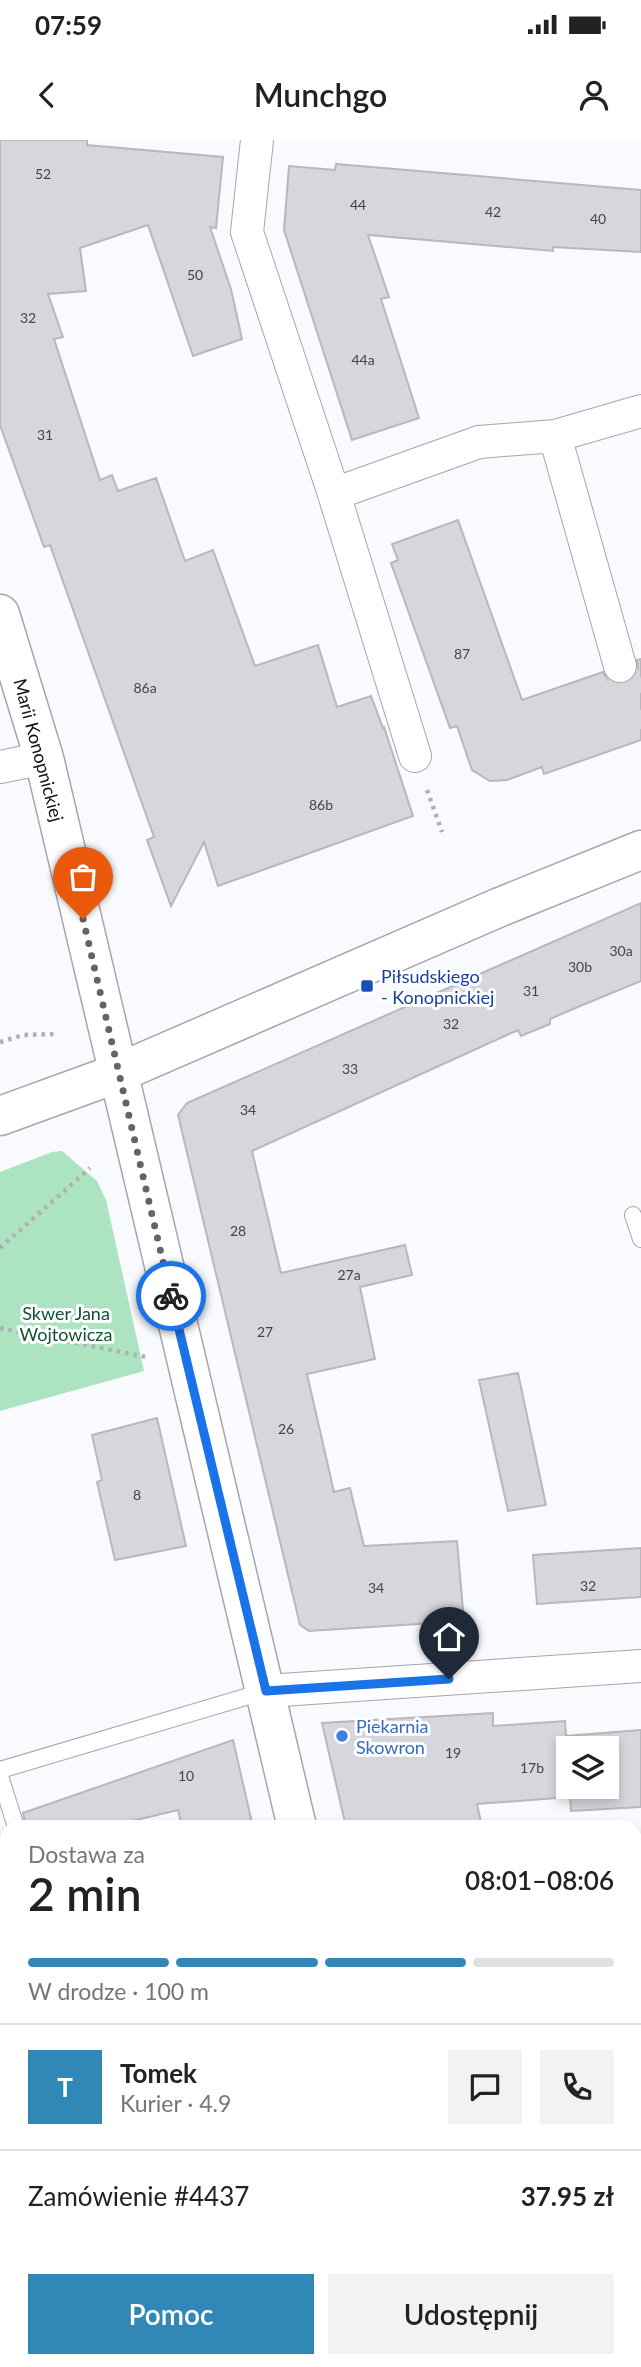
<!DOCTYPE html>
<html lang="pl">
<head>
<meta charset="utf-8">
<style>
  body { margin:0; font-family:Lato,sans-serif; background:#f2f2f2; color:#222; height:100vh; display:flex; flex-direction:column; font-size:26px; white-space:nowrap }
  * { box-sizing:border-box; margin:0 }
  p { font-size:23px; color:#767676 }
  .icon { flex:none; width:38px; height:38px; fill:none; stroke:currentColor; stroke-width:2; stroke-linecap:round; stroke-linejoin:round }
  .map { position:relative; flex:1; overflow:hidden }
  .side { position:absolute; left:0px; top:1680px; width:642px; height:548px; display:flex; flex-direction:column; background:#fff; border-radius:21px 21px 0 0; box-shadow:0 4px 10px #0003 }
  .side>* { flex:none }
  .controls { position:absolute; left:556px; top:1596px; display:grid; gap:14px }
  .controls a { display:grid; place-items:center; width:63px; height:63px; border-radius:0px; background:#fff; box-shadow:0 4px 10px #0003; font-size:35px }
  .pin { position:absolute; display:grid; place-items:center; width:60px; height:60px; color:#fff; margin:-72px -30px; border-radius:50% 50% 50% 0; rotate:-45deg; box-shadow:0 0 7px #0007 }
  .pin .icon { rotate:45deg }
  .courier { position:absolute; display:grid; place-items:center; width:70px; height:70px; margin:-35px; border:5px solid #1a73e8; border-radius:50%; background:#fff; color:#222; box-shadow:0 2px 9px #0007 }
  .overview em { font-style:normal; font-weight:600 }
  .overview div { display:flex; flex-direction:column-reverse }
  .overview { display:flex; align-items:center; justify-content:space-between; height:119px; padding:0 28px }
  h1 { font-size:46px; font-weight:600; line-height:52px }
  .bar { display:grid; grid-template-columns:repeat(4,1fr); gap:10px 7px; align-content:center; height:84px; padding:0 28px }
  .bar i { height:9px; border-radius:5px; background:#e0e0e0 }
  .bar .current { background:#3188b7 }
  .bar p { grid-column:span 4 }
  .line { display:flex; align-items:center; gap:18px; padding:0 28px; border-top:2px solid #e0e0e0 }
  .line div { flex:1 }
  .round { display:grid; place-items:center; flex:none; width:74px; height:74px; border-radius:0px; background:#f2f2f2 }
  .button { display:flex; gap:14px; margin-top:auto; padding:14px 28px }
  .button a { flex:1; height:80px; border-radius:0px; background:#3188b7; color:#fff; font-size:28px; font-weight:600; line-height:80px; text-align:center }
  .button a+a { background:#f2f2f2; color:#222 }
  .status { display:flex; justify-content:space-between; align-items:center; height:49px; padding:0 35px; background:#fff; direction:ltr }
  .status svg { height:19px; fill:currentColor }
  header { display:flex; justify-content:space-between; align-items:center; height:91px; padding:0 28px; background:#fff; font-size:32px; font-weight:600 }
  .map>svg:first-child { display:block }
  .green { fill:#ace4c2 }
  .building { fill:#d8d6dd; stroke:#b8b7bd; stroke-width:2; fill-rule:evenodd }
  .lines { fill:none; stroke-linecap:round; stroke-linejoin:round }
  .minor-tunnel { stroke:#d6d7db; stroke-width:32; stroke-dasharray:32 16; stroke-linecap:butt }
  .service-casing { stroke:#a4a6ad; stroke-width:18 }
  .minor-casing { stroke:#a4a6ad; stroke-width:34 }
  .tertiary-casing { stroke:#a4a6ad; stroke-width:41 }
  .path { stroke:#aeb0b4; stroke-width:4.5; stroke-dasharray:3.5 5; stroke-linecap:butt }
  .service { stroke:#fff; stroke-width:16 }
  .minor { stroke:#fff; stroke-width:32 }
  .tertiary { stroke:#fff; stroke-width:38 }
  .done { stroke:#626467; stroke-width:7; stroke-dasharray:0 12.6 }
  .route { stroke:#1a73e8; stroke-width:9 }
  .transit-dot { fill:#1a4fb4; stroke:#fff; stroke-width:2.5 }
  .shop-dot { fill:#3f7fe0; stroke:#fff; stroke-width:2.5 }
  .labels { text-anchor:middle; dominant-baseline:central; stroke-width:6; stroke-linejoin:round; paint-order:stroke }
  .number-label { font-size:14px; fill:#444447 }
  .street-label { font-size:18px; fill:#121315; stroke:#fff }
  .transit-label { font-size:18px; fill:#164399; stroke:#fff; text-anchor:start }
  .park-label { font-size:18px; fill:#125033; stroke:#fff }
  .shop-label { font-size:18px; fill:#366cbe; stroke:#fff; text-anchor:start }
</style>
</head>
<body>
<div class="status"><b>07:59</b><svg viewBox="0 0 49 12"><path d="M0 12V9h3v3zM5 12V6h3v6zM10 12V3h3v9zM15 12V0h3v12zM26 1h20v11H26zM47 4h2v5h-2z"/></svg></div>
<header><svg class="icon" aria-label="back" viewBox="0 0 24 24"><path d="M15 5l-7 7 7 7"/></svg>Munchgo<svg class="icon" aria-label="person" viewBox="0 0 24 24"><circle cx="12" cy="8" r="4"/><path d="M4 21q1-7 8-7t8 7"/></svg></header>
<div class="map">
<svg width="641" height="2227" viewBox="0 0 641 2227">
  <rect width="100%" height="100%" fill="#f8fafe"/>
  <path class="green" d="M 62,1011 L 97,1041 L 106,1060 L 144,1231 L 0,1271 L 0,1032 L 52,1012 Z"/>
  <path class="building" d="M 0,0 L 87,0 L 87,5 L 223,17 L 216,88 L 210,87 L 231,149 L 242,199 L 193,216 L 148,85 L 80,108 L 86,151 L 48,154 L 63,197 L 54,199 L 100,340 L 112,335 L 118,351 L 156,338 L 185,421 L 213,410 L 255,526 L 318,505 L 337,567 L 371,556 L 383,588 L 384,587 L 413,676 L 218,746 L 204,702 L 171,766 L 147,700 L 154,697 L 50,405 L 44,407 L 0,285 Z
    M 336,24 L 641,50 L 641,112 L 553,107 L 553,111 L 368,95 L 389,157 L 381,159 L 419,278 L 352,300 L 284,90 L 289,26 L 335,30 Z
    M 458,380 L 522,560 L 603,532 L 608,540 L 615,544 L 626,543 L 634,538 L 638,530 L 637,520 L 641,519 L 641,600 L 544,634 L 542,627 L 507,640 L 490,641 L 472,630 L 457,586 L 450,588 L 391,423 L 398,420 L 392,404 Z
    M 641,763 L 641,841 L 573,869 L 550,879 L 550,884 L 521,896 L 518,890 L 252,1011 L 281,1133 L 405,1105 L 412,1135 L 360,1147 L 375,1219 L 307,1234 L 334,1352 L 350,1348 L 364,1406 L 457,1401 L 464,1481 L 309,1491 L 300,1485 L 178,975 L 187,963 Z
    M 518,1233 L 546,1365 L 508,1371 L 479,1240 Z
    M 157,1278 L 186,1406 L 115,1420 L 97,1342 L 102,1340 L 92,1295 Z
    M 641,1408 L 641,1457 L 537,1464 L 533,1415 Z
    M 493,1573 L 493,1586 L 565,1581 L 566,1596 L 641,1590 L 641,1667 L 571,1671 L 570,1657 L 477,1664 L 482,1687 L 346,1687 L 322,1583 ZM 569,1608 L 607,1608 L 607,1647 L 569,1647 Z
    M 233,1600 L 253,1687 L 182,1687 L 178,1670 L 107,1687 L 26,1687 L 23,1673 Z"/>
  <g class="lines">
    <path class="minor-tunnel" d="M 620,526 L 641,589"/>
    <g class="service-casing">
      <path id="service" d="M 633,1075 L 641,1099
        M 0,1630 L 266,1551
        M 0,1636 L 16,1687"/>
    </g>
    <g class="minor-casing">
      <path id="minor" d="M 257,0 L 247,92 L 334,354
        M 555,296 L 620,526
        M 415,616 L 334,354 L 479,302 L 555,296 L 641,271
        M 0,627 L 44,618
        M 266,1551 L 641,1526"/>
    </g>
    <g class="tertiary-casing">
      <path id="tertiary" d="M 0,474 L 44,618 L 297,1687
        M 0,976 L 118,933 L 500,767 L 641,710
        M 421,2221 L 423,2227"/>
    </g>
    <path class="path" d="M 427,650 L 442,692
      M 0,902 L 23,895 L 56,894
      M 0,1108 L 90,1028
      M 0,1188 L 146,1217
      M 635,1707 L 641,1706
      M 635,1897 L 641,1897"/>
    <use href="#service" class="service"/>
    <use href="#minor" class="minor"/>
    <use href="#tertiary" class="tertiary"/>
  </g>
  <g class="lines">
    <path class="done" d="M 83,779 L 171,1156"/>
    <path class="route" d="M 171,1156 L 266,1551 L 449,1539"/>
  </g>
  <rect class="transit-dot" x="360" y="839" width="14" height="14" rx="3.5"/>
  <circle class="shop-dot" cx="342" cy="1596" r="7"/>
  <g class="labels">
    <g class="number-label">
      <text x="43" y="33">52</text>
      <text x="358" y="64">44</text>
      <text x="493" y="71">42</text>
      <text x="598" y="78">40</text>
      <text x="195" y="134">50</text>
      <text x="28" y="177">32</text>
      <text x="363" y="219">44a</text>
      <text x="45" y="294">31</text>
      <text x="462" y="513">87</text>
      <text x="145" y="547">86a</text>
      <text x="321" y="664">86b</text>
      <text x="621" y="810">30a</text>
      <text x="580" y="826">30b</text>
      <text x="531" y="850">31</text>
      <text x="451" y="883">32</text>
      <text x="350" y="928">33</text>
      <text x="248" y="969">34</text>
      <text x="238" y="1090">28</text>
      <text x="349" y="1134">27a</text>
      <text x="265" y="1191">27</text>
      <text x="286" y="1288">26</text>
      <text x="137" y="1354">8</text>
      <text x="588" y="1445">32</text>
      <text x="376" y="1447">34</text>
      <text x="453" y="1612">19</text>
      <text x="532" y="1627">17b</text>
      <text x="186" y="1635">10</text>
    </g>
    <g class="street-label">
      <text transform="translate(39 610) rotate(75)">Marii Konopnickiej</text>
    </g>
    <g class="transit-label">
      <text x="381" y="836">Piłsudskiego<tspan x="381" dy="21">- Konopnickiej</tspan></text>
    </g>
    <g class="park-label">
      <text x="66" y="1173">Skwer Jana<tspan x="66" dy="21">Wojtowicza</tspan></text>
    </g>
    <g class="shop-label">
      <text x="356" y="1586">Piekarnia<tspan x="356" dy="21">Skowron</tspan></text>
    </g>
  </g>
</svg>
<div class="controls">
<a><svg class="icon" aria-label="layers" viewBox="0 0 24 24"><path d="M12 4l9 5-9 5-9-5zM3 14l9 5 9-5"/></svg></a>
</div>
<div class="pin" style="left:83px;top:779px;background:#ea580c"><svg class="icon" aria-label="bag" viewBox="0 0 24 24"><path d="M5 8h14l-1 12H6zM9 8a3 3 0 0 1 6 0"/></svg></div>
<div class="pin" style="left:449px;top:1539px;background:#1f2937"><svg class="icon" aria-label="home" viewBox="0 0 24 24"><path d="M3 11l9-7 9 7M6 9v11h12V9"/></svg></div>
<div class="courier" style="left:171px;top:1156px"><svg class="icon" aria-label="bike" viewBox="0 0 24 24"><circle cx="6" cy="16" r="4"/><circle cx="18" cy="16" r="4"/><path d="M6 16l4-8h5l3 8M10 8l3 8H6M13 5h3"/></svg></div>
<section class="side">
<div class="overview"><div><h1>2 min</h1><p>Dostawa za</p></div><em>08:01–08:06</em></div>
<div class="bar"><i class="current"></i><i class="current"></i><i class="current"></i><i></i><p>W drodze · 100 m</p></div>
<div class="line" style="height:126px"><b class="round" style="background:#3188b7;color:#fff">T</b><div><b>Tomek</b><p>Kurier · 4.9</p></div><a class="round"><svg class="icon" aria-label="chat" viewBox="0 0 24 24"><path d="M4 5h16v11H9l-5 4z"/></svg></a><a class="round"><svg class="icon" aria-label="phone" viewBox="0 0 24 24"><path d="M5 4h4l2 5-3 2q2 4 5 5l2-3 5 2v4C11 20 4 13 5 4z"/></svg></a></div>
<div class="line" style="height:91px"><div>Zamówienie #4437</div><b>37.95 zł</b></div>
<div class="button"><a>Pomoc</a><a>Udostępnij</a></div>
</section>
</div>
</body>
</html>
